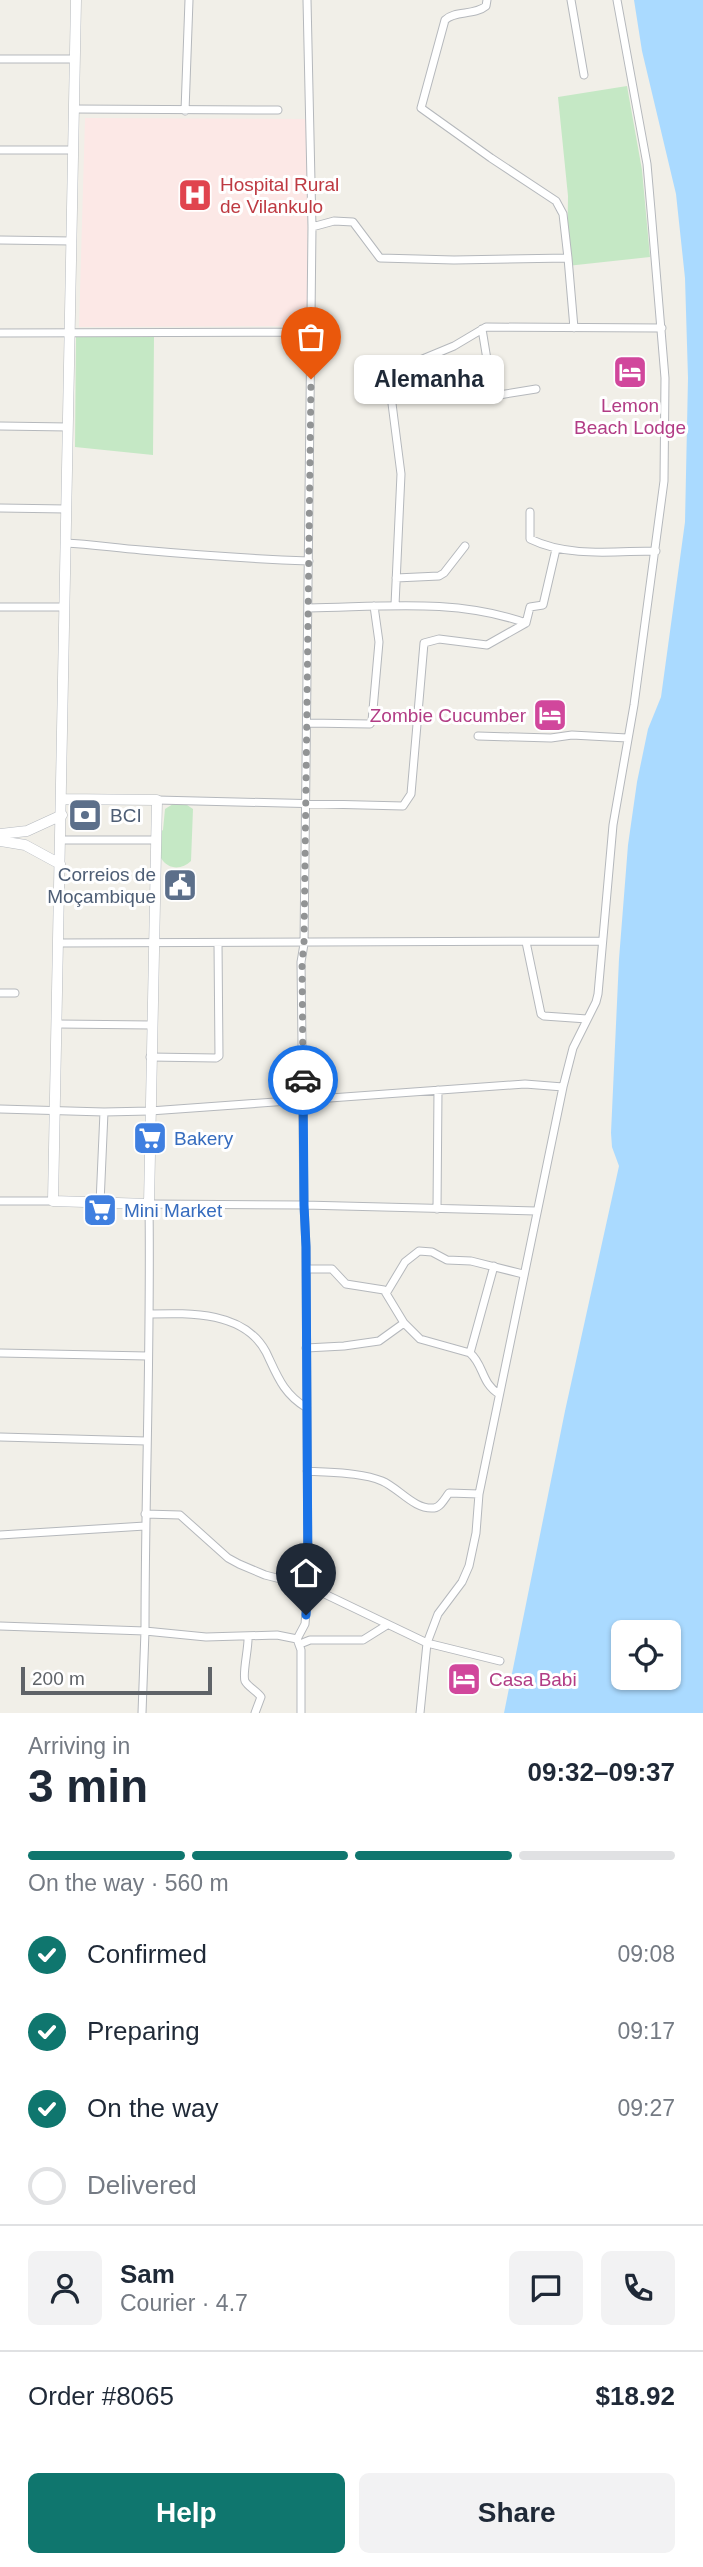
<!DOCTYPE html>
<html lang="en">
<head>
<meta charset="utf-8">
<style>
  body { margin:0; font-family:Helvetica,sans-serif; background:#f2f2f3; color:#1f2937; height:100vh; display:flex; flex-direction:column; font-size:26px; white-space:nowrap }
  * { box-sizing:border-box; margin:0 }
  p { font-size:23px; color:#747a83 }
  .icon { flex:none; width:38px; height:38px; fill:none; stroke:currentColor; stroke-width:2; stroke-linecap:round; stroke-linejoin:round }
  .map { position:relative; height:1713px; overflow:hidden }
  .details { display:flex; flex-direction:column; background:#fff; flex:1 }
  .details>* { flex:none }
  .tools { position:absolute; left:611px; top:1620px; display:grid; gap:14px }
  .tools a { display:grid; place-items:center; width:70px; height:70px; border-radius:10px; background:#fff; box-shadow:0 2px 5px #0004; font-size:35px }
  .scale { position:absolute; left:21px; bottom:18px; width:191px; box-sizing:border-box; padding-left:7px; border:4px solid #5f6368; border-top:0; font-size:19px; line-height:24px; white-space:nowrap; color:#5f6368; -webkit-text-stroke:5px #fff; paint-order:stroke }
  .pin { position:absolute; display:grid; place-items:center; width:60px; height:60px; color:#fff; margin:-72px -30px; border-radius:50% 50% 50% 0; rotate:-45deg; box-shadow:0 0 7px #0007 }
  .pin .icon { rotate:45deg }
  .courier { position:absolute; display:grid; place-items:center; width:70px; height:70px; margin:-35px; border:5px solid #1a73e8; border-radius:50%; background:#fff; color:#222; box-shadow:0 2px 9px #0007 }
  .bubble { position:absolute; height:49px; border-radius:10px; background:#fff; box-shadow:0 2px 5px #0004; font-size:23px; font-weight:600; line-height:49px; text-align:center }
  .head em { font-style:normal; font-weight:600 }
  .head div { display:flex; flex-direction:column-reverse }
  .head { display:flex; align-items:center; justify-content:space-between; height:119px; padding:0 28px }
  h1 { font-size:46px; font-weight:600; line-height:52px }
  .bar { display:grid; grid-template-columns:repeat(4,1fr); gap:10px 7px; align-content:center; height:84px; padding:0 28px }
  .bar i { height:9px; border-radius:5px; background:#e0e1e3 }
  .bar .selected { background:#0f766e }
  .bar p { grid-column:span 4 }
  .line { display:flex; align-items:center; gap:18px; padding:0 28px; border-top:2px solid #e0e1e3 }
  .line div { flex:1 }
  .round { display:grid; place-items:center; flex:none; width:74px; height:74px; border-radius:10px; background:#f2f2f3 }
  ol { padding:0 28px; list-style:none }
  li { display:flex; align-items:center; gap:21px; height:77px }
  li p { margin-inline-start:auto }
  li .icon { padding:7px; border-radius:50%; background:#0f766e; color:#fff; stroke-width:4 }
  li:last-child { color:#747a83 }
  li i { width:38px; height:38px; border:4px solid #e0e1e3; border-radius:50% }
  .button { display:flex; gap:14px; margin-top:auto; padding:14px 28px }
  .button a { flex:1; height:80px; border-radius:10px; background:#0f766e; color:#fff; font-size:28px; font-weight:600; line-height:80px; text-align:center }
  .button a+a { background:#f2f2f3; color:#1f2937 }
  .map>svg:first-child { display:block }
  .medical { fill:#fce8e6 }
  .green { fill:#c5e8c5 }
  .water { fill:#aadaff; fill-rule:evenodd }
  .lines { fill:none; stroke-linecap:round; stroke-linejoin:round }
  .minor-casing { stroke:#b5b8bc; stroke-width:9 }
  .secondary-casing { stroke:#b6babf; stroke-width:11 }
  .minor { stroke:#fff; stroke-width:7 }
  .secondary { stroke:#fff; stroke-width:10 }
  .done { stroke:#929495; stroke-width:7; stroke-dasharray:0 12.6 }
  .route { stroke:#1a73e8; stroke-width:9 }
  .labels { text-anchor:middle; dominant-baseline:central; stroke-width:6; stroke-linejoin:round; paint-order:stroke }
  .health-label { font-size:19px; fill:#be3a42; stroke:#fff; text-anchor:start }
  .hotel-label { font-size:19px; fill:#b23c85; stroke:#fff }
  .service-label { font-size:19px; fill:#4e5e75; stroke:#fff; text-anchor:start }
  .shop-label { font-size:19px; fill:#366cbe; stroke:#fff; text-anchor:start }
</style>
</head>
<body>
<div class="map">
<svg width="703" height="1713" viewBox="0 0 703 1713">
  <rect width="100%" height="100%" fill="#f1efe8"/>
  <path class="medical" d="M 85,118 L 308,119 L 307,326 L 79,327 Z"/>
  <path class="green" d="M 627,86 L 642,170 L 650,257 L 567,266 L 568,196 L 558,97 Z
    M 76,337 L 154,337 L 153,455 L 75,447 Z
    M 173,804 L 187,805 L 193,809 L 191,861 C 182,870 168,870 161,858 L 160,832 L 163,830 L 165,809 Z"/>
  <path class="water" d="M 634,0 L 703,0 L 703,1713 L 504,1713 L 565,1411 L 619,1166 L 612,1147 L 611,1133 L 619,959 L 628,845 L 637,782 L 648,729 L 661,697 L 685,522 L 688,378 L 685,278 L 676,194 L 642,51 ZM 623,1633 L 668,1633 L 668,1678 L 623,1678 Z"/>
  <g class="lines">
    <g class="minor-casing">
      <path id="minor" d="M 487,0 L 486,6 C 474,16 455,10 445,20 L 421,108 L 491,158 L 556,201 L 563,214 L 568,258
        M 571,0 L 584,75
        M 0,59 L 75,59
        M 74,109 L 278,110
        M 185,111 L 189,0
        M 0,150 L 73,150
        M 312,227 L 334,221 L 353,222 L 380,258 L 454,260 L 568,258 L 574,328
        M 0,240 L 72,241
        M 482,329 L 493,396 L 536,389
        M 293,332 L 311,353
        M 0,333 L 311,332
        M 0,426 L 68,427
        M 0,508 L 66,509
        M 530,512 L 530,539 C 569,558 615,551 656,551
        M 65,543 C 91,544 115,548 141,550 C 197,555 253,559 309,561
        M 396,578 L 439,576 L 444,573 L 465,546
        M 395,605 L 401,474 L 390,388 L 391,379 L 401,368 L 454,346 L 486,327 L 662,328
        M 0,607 L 64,607
        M 309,608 C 383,607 455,598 526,623
        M 308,723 L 370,724 L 372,721 L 379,642 L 374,606
        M 478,736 L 551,738 L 572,735 L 627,738
        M 157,800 L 403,806 L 411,794 L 424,643 L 439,639 L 487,645 L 526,623 L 530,607 L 543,605 L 556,549
        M 62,840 L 155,840
        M 526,942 L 541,1014 L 544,1016 L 587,1019
        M 59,943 L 602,941
        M 0,993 L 15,993
        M 58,1024 L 151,1025
        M 150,1057 L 216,1058 L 219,1056 L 218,943
        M 0,1109 L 104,1112 L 150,1111 L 525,1084 L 563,1087
        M 0,1201 L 53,1201
        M 100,1203 L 104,1112
        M 437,1209 L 438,1090
        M 306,1269 L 332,1269 L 346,1284 L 384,1290 L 404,1323 L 420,1339 L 470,1353 C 484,1365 481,1383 499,1394
        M 387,1292 L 405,1262 L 419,1251 L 432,1252 L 447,1260 L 471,1261 L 523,1274
        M 149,1314 C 189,1313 244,1311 266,1352 C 277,1375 283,1394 307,1408
        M 306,1348 L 344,1346 L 379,1341 L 404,1323
        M 0,1353 L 147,1356
        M 470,1353 L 494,1266
        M 0,1437 L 146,1441
        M 307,1471 C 331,1473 360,1472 382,1481 C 399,1488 414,1510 434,1508 C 441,1507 445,1498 449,1493 L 479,1494
        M 145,1514 L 180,1515 L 228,1558 L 239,1564 L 265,1575 L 308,1586 L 427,1643 L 500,1661
        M 0,1535 L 145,1526
        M 0,1626 L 145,1631 L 142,1713
        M 248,1636 C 249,1647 242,1674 245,1681 C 248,1687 257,1691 261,1697 L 255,1713
        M 297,1639 L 305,1624 L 308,1586 L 306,1247 L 304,1205 L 301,962 L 304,944 L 312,227 L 307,0
        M 300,1644 L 310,1640 L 363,1640 L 387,1625
        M 301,1713 L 301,1650 L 297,1639 L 277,1635 L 206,1637 L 145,1631 C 145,1489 151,1346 149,1204 L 304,1205 L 536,1211
        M 420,1713 L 427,1643 L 438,1614 L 462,1582 L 469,1566 L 476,1533 L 479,1494 L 563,1087 L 573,1048 L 596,1002 L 598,994 L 613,825 L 634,705 L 664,481 L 665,378 L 651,210 L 647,164 L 617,0"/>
    </g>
    <g class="secondary-casing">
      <path id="secondary" d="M 62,799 L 157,800 L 149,1204 L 53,1201 L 76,0
        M 0,834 L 27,831 L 62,815
        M 0,841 L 25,845 L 60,864"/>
    </g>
    <use href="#minor" class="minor"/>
    <use href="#secondary" class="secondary"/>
  </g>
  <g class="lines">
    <path class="done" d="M 303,1080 L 302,962 L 304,944 L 311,379"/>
    <path class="route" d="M 303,1080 L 304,1205 L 306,1247 L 308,1586 L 306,1615"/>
  </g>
  <defs>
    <g id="hospital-square" transform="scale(1.75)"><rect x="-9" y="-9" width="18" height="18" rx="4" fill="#e0444e" stroke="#fff"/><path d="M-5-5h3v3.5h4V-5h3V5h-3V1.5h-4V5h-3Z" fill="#fff"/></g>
    <g id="hotel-square" transform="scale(1.75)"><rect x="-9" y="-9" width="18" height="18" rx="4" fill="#d1479c" stroke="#fff"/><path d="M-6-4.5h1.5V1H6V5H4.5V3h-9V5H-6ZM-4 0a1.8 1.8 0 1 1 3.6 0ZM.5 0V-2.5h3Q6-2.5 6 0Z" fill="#fff"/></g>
    <g id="bank-square" transform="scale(1.75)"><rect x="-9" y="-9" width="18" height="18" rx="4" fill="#5c6f8a" stroke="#fff"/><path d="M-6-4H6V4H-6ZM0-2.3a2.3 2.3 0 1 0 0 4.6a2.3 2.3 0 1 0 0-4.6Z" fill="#fff"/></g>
    <g id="civic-square" transform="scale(1.75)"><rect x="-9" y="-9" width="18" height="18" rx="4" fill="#5c6f8a" stroke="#fff"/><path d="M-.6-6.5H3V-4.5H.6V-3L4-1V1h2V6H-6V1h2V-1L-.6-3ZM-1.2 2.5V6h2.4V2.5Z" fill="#fff"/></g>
    <g id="supermarket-square" transform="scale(1.75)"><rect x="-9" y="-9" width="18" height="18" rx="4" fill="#3f7fe0" stroke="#fff"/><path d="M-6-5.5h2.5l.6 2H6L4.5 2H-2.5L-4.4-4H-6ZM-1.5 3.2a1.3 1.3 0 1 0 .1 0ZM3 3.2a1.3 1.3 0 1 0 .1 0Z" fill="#fff"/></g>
  </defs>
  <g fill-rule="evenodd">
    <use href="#hospital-square" x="195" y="195"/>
    <use href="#hotel-square" x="630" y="372"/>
    <use href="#hotel-square" x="550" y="715"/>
    <use href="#bank-square" x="85" y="815"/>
    <use href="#civic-square" x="180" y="885"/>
    <use href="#supermarket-square" x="150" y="1138"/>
    <use href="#supermarket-square" x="100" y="1210"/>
    <use href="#hotel-square" x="464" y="1679"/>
  </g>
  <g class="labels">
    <g class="health-label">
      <text x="220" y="184">Hospital Rural<tspan x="220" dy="22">de Vilankulo</tspan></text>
    </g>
    <g class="hotel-label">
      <text x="630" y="405">Lemon<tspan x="630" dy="22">Beach Lodge</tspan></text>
      <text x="526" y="715" text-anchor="end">Zombie Cucumber</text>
      <text x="489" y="1679" text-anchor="start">Casa Babi</text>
    </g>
    <g class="service-label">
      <text x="110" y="815">BCI</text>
      <text x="156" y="874" text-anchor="end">Correios de<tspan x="156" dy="22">Moçambique</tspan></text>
    </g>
    <g class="shop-label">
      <text x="174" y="1138">Bakery</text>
      <text x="124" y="1210">Mini Market</text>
    </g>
  </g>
</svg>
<div class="tools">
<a><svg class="icon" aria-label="locate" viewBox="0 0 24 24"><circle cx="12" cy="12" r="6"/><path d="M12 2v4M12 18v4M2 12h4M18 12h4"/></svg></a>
</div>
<div class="scale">200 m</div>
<div class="pin" style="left:311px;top:379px;background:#ea580c"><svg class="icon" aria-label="bag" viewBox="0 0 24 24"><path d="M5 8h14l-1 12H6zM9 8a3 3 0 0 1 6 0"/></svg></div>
<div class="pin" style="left:306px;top:1615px;background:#1f2937"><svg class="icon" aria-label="home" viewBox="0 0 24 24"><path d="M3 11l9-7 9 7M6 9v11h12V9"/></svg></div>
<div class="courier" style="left:303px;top:1080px"><svg class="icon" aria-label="car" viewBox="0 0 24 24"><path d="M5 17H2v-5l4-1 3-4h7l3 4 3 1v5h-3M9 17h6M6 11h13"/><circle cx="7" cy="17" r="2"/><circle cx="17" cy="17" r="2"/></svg></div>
<div class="bubble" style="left:354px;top:355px;width:150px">Alemanha</div>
</div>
<section class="details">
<div class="head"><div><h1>3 min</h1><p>Arriving in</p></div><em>09:32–09:37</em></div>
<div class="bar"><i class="selected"></i><i class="selected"></i><i class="selected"></i><i></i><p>On the way · 560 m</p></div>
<ol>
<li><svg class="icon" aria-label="check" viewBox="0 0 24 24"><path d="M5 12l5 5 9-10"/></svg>Confirmed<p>09:08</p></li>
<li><svg class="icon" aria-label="check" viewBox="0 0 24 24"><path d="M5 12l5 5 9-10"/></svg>Preparing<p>09:17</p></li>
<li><svg class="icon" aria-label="check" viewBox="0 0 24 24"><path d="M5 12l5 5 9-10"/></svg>On the way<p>09:27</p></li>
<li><i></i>Delivered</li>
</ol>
<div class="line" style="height:126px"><a class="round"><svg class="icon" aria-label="person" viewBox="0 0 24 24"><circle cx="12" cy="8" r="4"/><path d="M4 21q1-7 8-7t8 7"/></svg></a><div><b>Sam</b><p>Courier · 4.7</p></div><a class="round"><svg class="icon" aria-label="chat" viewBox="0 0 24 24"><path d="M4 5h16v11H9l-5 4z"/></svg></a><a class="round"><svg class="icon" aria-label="phone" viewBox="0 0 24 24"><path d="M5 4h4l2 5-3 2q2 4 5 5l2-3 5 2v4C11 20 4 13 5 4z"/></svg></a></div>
<div class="line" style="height:91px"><div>Order #8065</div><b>$18.92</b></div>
<div class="button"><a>Help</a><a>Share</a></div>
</section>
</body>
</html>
